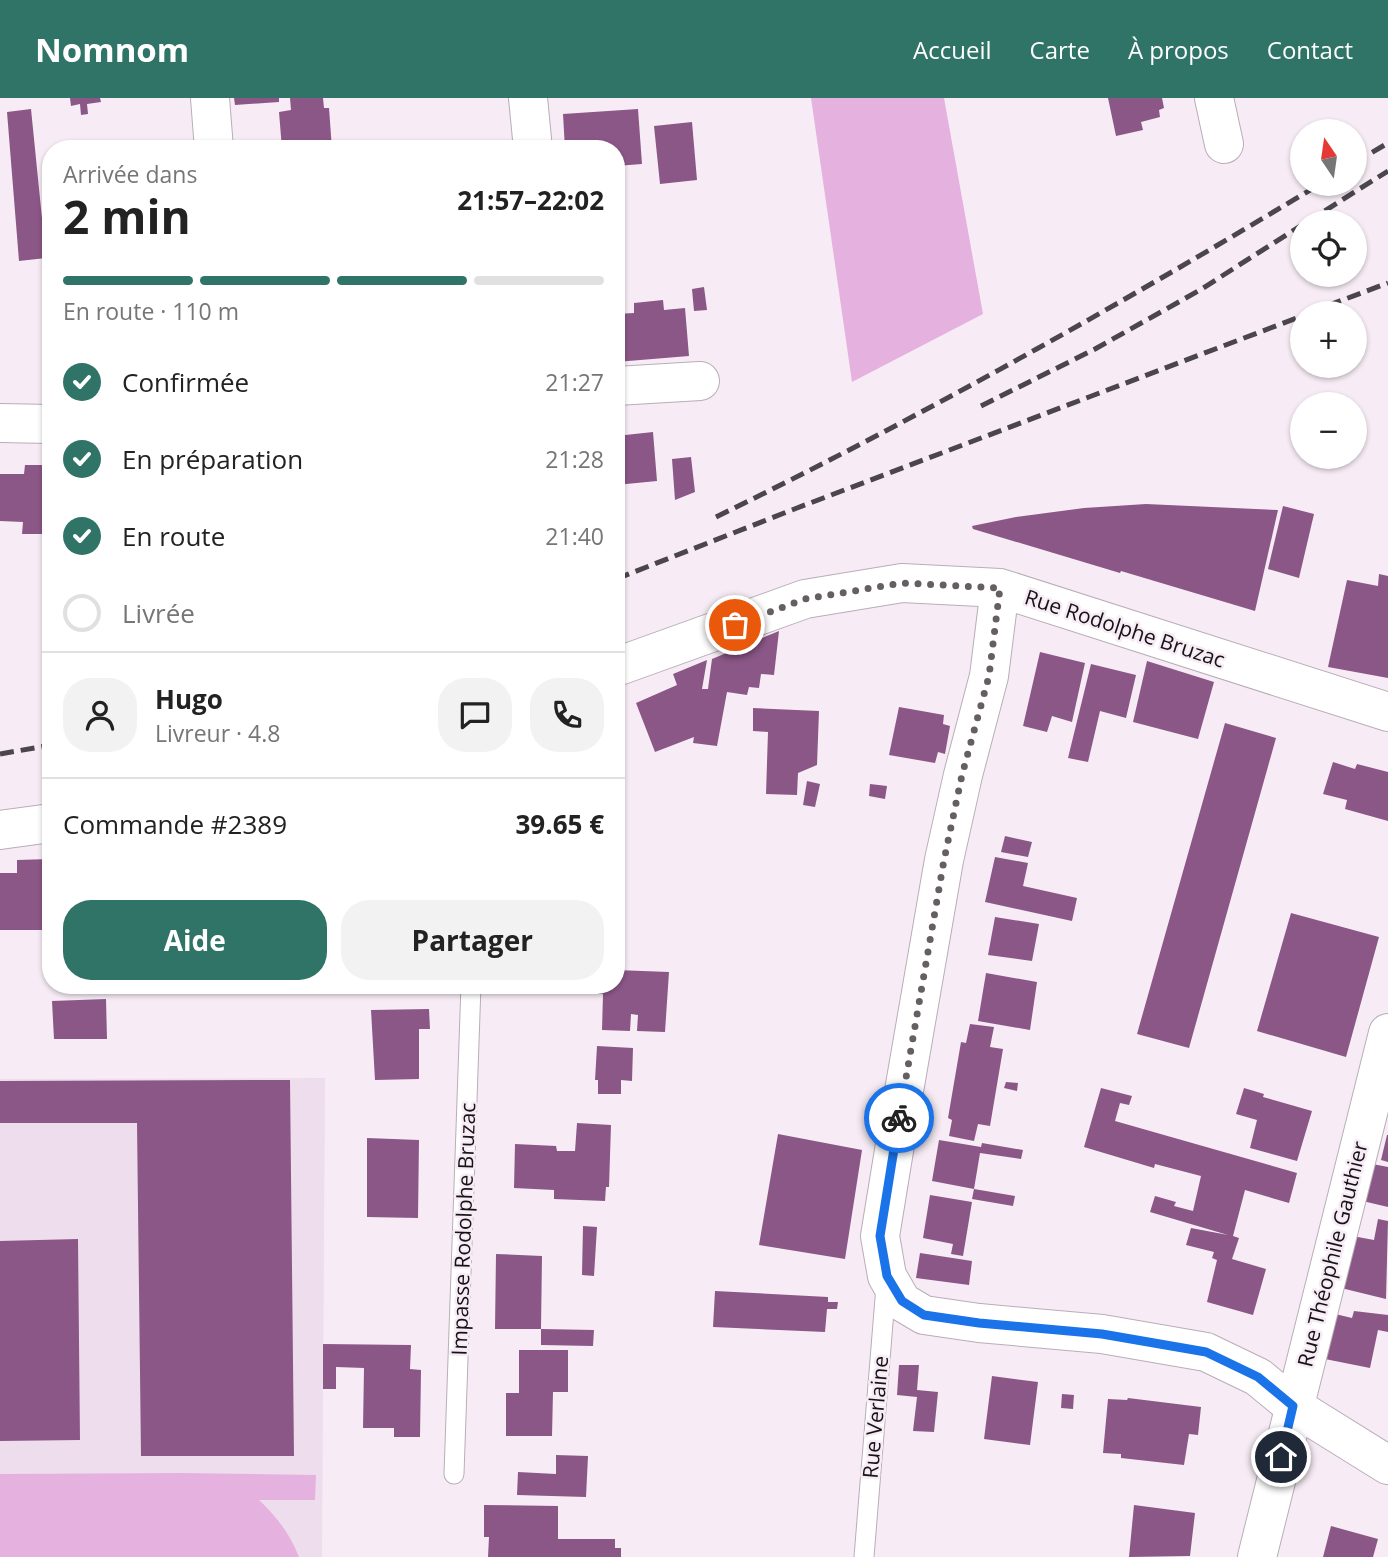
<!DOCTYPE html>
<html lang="fr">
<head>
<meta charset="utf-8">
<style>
  body { margin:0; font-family:"Open Sans",sans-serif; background:#f2f2f2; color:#222; height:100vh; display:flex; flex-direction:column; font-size:26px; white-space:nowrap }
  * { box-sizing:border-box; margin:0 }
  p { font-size:23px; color:#767676 }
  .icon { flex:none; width:38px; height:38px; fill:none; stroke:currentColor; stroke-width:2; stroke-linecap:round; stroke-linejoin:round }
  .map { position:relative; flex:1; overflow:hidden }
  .drawer { position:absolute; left:42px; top:42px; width:583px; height:854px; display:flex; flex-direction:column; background:#fff; border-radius:28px; box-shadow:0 2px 5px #0004 }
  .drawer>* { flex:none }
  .needle { width:46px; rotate:347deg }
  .fabs { position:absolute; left:1290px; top:21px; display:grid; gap:14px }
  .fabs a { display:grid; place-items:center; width:77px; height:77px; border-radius:50%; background:#fff; box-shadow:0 2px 5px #0004; font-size:35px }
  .pin { position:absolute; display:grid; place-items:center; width:60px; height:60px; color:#fff; margin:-30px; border:4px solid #fff; border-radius:50%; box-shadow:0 2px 7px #0007 }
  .courier { position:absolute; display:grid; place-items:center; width:70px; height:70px; margin:-35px; border:5px solid #1a73e8; border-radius:50%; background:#fff; color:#222; box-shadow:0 2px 9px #0007 }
  .head em { font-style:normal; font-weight:700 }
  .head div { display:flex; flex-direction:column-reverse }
  .head { display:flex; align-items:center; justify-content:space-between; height:119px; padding:0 21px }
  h1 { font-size:46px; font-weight:700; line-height:52px }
  .bar { display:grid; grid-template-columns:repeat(4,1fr); gap:10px 7px; align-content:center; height:84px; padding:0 21px }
  .bar i { height:9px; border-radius:5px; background:#e0e0e0 }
  .bar .active { background:#2f7467 }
  .bar p { grid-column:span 4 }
  .line { display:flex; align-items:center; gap:18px; padding:0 21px; border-top:2px solid #e0e0e0 }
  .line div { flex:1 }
  .round { display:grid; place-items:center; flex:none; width:74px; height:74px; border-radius:28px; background:#f2f2f2 }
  ol { padding:0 21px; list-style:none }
  li { display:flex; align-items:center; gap:21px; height:77px }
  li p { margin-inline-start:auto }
  li .icon { padding:7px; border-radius:50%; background:#2f7467; color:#fff; stroke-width:4 }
  li:last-child { color:#767676 }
  li i { width:38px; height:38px; border:4px solid #e0e0e0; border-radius:50% }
  .cta { display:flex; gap:14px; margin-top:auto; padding:14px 21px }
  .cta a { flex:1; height:80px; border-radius:28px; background:#2f7467; color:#fff; font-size:28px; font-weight:700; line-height:80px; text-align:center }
  .cta a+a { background:#f2f2f2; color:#222 }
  header { display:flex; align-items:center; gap:42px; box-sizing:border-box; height:98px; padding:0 35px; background:#2f7467; color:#fff }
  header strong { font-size:33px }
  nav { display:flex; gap:38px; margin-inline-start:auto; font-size:24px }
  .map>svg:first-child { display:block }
  .built { fill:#eeddec }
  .green { fill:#e5b2e0 }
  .building { fill:#8b5787 }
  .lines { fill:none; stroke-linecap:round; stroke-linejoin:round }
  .service-casing { stroke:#b8aeb7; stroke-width:21 }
  .minor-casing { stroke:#b8aeb7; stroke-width:40 }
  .service { stroke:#fff; stroke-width:19 }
  .minor { stroke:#fff; stroke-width:38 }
  .rail { stroke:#4b464b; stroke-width:5; stroke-dasharray:14 7; stroke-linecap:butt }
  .done { stroke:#655f64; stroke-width:7; stroke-dasharray:0 12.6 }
  .route { stroke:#1a73e8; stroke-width:9 }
  .labels { text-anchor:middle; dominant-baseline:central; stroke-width:5; stroke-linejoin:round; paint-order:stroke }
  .street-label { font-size:21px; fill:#161316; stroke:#f7ecf5 }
</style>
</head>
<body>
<header>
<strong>Nomnom</strong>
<nav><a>Accueil</a><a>Carte</a><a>À propos</a><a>Contact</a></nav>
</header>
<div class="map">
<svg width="1388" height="1459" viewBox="0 0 1388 1459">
  <rect width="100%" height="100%" fill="#f7ecf5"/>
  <path class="built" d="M 325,980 L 322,1459 L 0,1459 L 0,981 Z"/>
  <path class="green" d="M 811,0 L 944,0 L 983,216 L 852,284 Z
    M 180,1375 L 316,1377 L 315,1402 L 259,1402 C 277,1419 290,1436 299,1459 L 0,1459 L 0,1376 Z"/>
  <path class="building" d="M 70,0 L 100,0 L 101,4 L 87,6 L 88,16 L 81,17 L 80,6 L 71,8 Z
    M 234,0 L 279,0 L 279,4 L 235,7 Z
    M 290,0 L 323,0 L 324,10 L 329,10 L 332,51 L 282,51 L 279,14 L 291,12 Z
    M 1108,0 L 1162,0 L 1164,10 L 1159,12 L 1160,19 L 1141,24 L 1143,32 L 1116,38 Z
    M 31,11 L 46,160 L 19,163 L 7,14 Z
    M 638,11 L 642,66 L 616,68 L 616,51 L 565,51 L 563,16 Z
    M 692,24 L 697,82 L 660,86 L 654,28 Z
    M 704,189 L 707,212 L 694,213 L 692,191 Z
    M 663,202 L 664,212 L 685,210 L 689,258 L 616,264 L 616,216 L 634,215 L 634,205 Z
    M 653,334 L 657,383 L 616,387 L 616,338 Z
    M 691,359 L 695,394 L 675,402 L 672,361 Z
    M 25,367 L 51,367 L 51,394 L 46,394 L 46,409 L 51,409 L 51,428 L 46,428 L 45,436 L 22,436 L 23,424 L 0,423 L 0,376 L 24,376 Z
    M 1146,406 L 1278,412 L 1255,513 L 1121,473 L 1120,475 L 973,431 L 972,428 L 1016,419 L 1084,410 Z
    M 1283,408 L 1314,416 L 1299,480 L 1268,471 Z
    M 1379,476 L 1388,478 L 1388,580 L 1328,569 L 1347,482 L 1378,488 Z
    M 779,533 L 774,577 L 761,576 L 759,590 L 749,589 L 747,597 L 727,594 L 717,648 L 693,645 L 694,639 L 655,654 L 636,605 L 677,587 L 673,576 L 707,562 L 702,591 L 708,591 L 712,561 Z
    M 1040,554 L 1085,565 L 1072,624 L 1052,618 L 1047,634 L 1023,628 Z
    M 1147,563 L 1214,584 L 1198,641 L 1133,624 Z
    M 1091,566 L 1136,577 L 1126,620 L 1100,613 L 1088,664 L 1068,660 Z
    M 899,609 L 944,617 L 943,626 L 950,628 L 945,656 L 938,654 L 935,665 L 889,657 Z
    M 753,610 L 819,613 L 817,667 L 798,675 L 797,697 L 766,696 L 768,634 L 753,633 Z
    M 1225,625 L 1276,640 L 1189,950 L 1137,936 Z
    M 616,648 L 621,664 L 616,665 Z
    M 1333,664 L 1355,671 L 1357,666 L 1388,674 L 1388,723 L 1345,711 L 1347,702 L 1323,696 Z
    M 807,683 L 820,686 L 815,709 L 803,707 Z
    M 870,686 L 887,688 L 885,701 L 869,698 Z
    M 1005,738 L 1032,744 L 1028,759 L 1001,754 Z
    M 995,759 L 1028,765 L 1023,788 L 1077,800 L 1072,823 L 985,804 Z
    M 50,761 L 49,832 L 0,832 L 0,775 L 17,775 L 17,762 Z
    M 1291,815 L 1379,839 L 1346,959 L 1257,933 Z
    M 995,819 L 1039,826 L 1032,863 L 988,857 Z
    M 616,872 L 669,874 L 665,934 L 637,933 L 638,917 L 631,916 L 630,933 L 602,932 L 603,896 L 591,896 L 591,887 L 616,887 Z
    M 986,875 L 1037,884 L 1030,932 L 978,923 Z
    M 126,887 L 158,887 L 158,895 L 126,896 Z
    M 106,901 L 107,941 L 54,941 L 52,903 Z
    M 429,911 L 430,931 L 419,931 L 419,981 L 375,982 L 371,912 Z
    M 970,926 L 994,929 L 990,949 L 1003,951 L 990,1028 L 978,1026 L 974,1043 L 949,1038 L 952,1022 L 948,1020 L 961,944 L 966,945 Z
    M 597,948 L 633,950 L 632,983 L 621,982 L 621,996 L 598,996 L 598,982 L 595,982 Z
    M 290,982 L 294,1358 L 141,1358 L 137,1025 L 0,1025 L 0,983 Z
    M 1006,984 L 1018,985 L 1017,993 L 1004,990 Z
    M 1101,990 L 1132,998 L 1129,1007 L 1120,1005 L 1115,1023 L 1297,1075 L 1289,1105 L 1245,1092 L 1233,1138 L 1239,1140 L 1232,1161 L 1266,1171 L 1253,1217 L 1207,1204 L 1217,1162 L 1212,1160 L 1214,1154 L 1186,1147 L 1191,1130 L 1228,1137 L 1150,1114 L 1155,1098 L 1176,1104 L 1174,1108 L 1193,1113 L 1201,1078 L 1155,1066 L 1154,1070 L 1084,1049 Z
    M 1244,990 L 1264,996 L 1263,999 L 1312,1013 L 1297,1063 L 1250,1050 L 1257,1022 L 1236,1016 Z
    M 577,1025 L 611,1027 L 609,1089 L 606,1089 L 605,1103 L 554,1101 L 554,1092 L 514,1090 L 515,1046 L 556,1048 L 557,1053 L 575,1053 Z
    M 778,1036 L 862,1052 L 845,1161 L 759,1147 Z
    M 1387,1037 L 1388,1037 L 1388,1064 L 1381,1062 Z
    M 367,1040 L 419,1042 L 418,1120 L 367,1119 Z
    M 939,1042 L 981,1049 L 982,1045 L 1023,1052 L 1021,1061 L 980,1055 L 974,1091 L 932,1083 Z
    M 1362,1064 L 1388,1069 L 1388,1109 L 1354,1101 Z
    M 974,1091 L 1015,1098 L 1013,1108 L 972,1101 Z
    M 930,1097 L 972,1104 L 963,1158 L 951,1156 L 953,1146 L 923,1140 Z
    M 1378,1121 L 1388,1123 L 1386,1201 L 1337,1189 L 1347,1137 L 1374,1142 Z
    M 583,1128 L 597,1129 L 594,1178 L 582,1177 Z
    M 78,1141 L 80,1342 L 0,1343 L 0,1143 Z
    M 920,1155 L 972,1163 L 969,1187 L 916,1180 Z
    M 496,1156 L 542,1158 L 541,1231 L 594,1232 L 593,1248 L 541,1247 L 541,1231 L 495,1231 Z
    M 715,1193 L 828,1199 L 828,1204 L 838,1204 L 837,1211 L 827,1211 L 825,1234 L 713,1229 Z
    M 1354,1213 L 1388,1217 L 1388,1234 L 1378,1232 L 1370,1270 L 1320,1260 L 1331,1215 L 1352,1220 Z
    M 323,1246 L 411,1247 L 410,1271 L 421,1272 L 420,1339 L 394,1339 L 394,1330 L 363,1330 L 364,1270 L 336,1269 L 336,1291 L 323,1291 Z
    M 519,1252 L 568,1252 L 568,1294 L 553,1294 L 552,1338 L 506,1338 L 506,1295 L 519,1295 Z
    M 899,1267 L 919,1267 L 917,1292 L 938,1294 L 934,1334 L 913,1333 L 917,1299 L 897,1297 Z
    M 992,1278 L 1038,1284 L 1030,1347 L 984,1341 Z
    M 1062,1296 L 1074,1297 L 1073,1311 L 1061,1310 Z
    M 1128,1300 L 1201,1309 L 1198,1337 L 1189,1336 L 1184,1367 L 1121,1360 L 1121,1356 L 1103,1355 L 1108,1301 L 1127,1302 Z
    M 556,1357 L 588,1358 L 586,1399 L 517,1397 L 518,1374 L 556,1376 Z
    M 484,1407 L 558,1408 L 558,1441 L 615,1441 L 615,1450 L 621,1450 L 621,1459 L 488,1459 L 489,1439 L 484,1439 Z
    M 1134,1407 L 1195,1415 L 1190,1458 L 1129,1459 Z
    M 1331,1428 L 1378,1441 L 1373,1459 L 1323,1459 Z"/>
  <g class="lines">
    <g class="service-casing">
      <path id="service" d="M 454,1376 L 471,887
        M 864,1459 L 886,1188"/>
    </g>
    <g class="minor-casing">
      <path id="minor" d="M 210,0 L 214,51
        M 528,0 L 533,51
        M 1214,0 L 1224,46
        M 616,288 L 700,283
        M 0,325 L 51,326
        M 1000,490 L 989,578 L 963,677 L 944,762 L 900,1016 L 880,1138 L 887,1178 L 902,1204 L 924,1217 L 979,1225 L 1102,1236 L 1206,1254 L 1258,1279 L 1293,1308 L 1388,1367
        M 616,569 L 805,501 L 902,485 L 1000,490 L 1388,614
        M 0,732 L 51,725
        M 1257,1459 L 1388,935"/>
    </g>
    <use href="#service" class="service"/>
    <use href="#minor" class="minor"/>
    <path class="rail" d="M 1354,65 L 1388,45
      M 1307,124 L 1388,73
      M 1308,215 L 1388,185
      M 981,308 L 1095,251 L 1200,192 L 1302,127
      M 716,419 C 923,318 1123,205 1320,86
      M 616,481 L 797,410 L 1302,218
      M 0,656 L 51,647"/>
  </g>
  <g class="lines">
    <path class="done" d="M 735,527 L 805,501 L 902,485 L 1000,490 L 989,578 L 962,677 L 944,762 L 899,1020"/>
    <path class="route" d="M 899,1020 L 880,1138 L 887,1178 L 902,1203 L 924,1217 L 979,1225 L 1102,1236 L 1206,1254 L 1258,1279 L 1293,1308 L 1281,1359"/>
  </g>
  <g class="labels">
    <g class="street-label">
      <text transform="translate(1125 530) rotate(18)">Rue Rodolphe Bruzac</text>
      <text transform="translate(463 1131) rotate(-88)">Impasse Rodolphe Bruzac</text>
      <text transform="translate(1332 1156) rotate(-76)">Rue Théophile Gauthier</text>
      <text transform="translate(875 1319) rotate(-85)">Rue Verlaine</text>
    </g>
  </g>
</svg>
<div class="fabs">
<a><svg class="needle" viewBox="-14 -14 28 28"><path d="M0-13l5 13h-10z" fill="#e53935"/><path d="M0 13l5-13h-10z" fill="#767676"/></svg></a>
<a><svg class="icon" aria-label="locate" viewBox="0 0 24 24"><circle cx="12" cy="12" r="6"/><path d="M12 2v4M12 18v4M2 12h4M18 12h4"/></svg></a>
<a>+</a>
<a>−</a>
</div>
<div class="pin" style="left:735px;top:527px;background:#ea580c"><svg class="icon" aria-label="bag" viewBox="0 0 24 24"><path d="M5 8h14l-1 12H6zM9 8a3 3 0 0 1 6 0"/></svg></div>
<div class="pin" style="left:1281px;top:1359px;background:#1f2937"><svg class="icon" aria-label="home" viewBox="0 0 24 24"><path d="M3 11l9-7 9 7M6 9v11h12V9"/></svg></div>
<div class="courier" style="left:899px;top:1020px"><svg class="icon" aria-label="bike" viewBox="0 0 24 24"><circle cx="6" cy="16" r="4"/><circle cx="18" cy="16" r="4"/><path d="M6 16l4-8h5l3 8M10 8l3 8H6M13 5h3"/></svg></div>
<section class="drawer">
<div class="head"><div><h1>2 min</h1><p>Arrivée dans</p></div><em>21:57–22:02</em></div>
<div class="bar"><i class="active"></i><i class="active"></i><i class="active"></i><i></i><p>En route · 110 m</p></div>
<ol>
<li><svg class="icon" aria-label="check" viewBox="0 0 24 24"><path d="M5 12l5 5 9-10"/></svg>Confirmée<p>21:27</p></li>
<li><svg class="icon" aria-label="check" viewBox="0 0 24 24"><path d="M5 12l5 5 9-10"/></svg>En préparation<p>21:28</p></li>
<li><svg class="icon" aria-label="check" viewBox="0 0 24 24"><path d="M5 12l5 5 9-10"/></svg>En route<p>21:40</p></li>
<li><i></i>Livrée</li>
</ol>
<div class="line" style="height:126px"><a class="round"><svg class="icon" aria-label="person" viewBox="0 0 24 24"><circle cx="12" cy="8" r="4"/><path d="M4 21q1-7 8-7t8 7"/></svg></a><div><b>Hugo</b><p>Livreur · 4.8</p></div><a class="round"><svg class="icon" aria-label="chat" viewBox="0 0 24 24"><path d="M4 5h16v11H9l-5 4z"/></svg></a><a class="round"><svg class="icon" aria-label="phone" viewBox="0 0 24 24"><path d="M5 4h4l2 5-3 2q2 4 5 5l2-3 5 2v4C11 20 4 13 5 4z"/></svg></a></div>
<div class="line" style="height:91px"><div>Commande #2389</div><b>39.65 €</b></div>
<div class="cta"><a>Aide</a><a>Partager</a></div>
</section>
</div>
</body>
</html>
